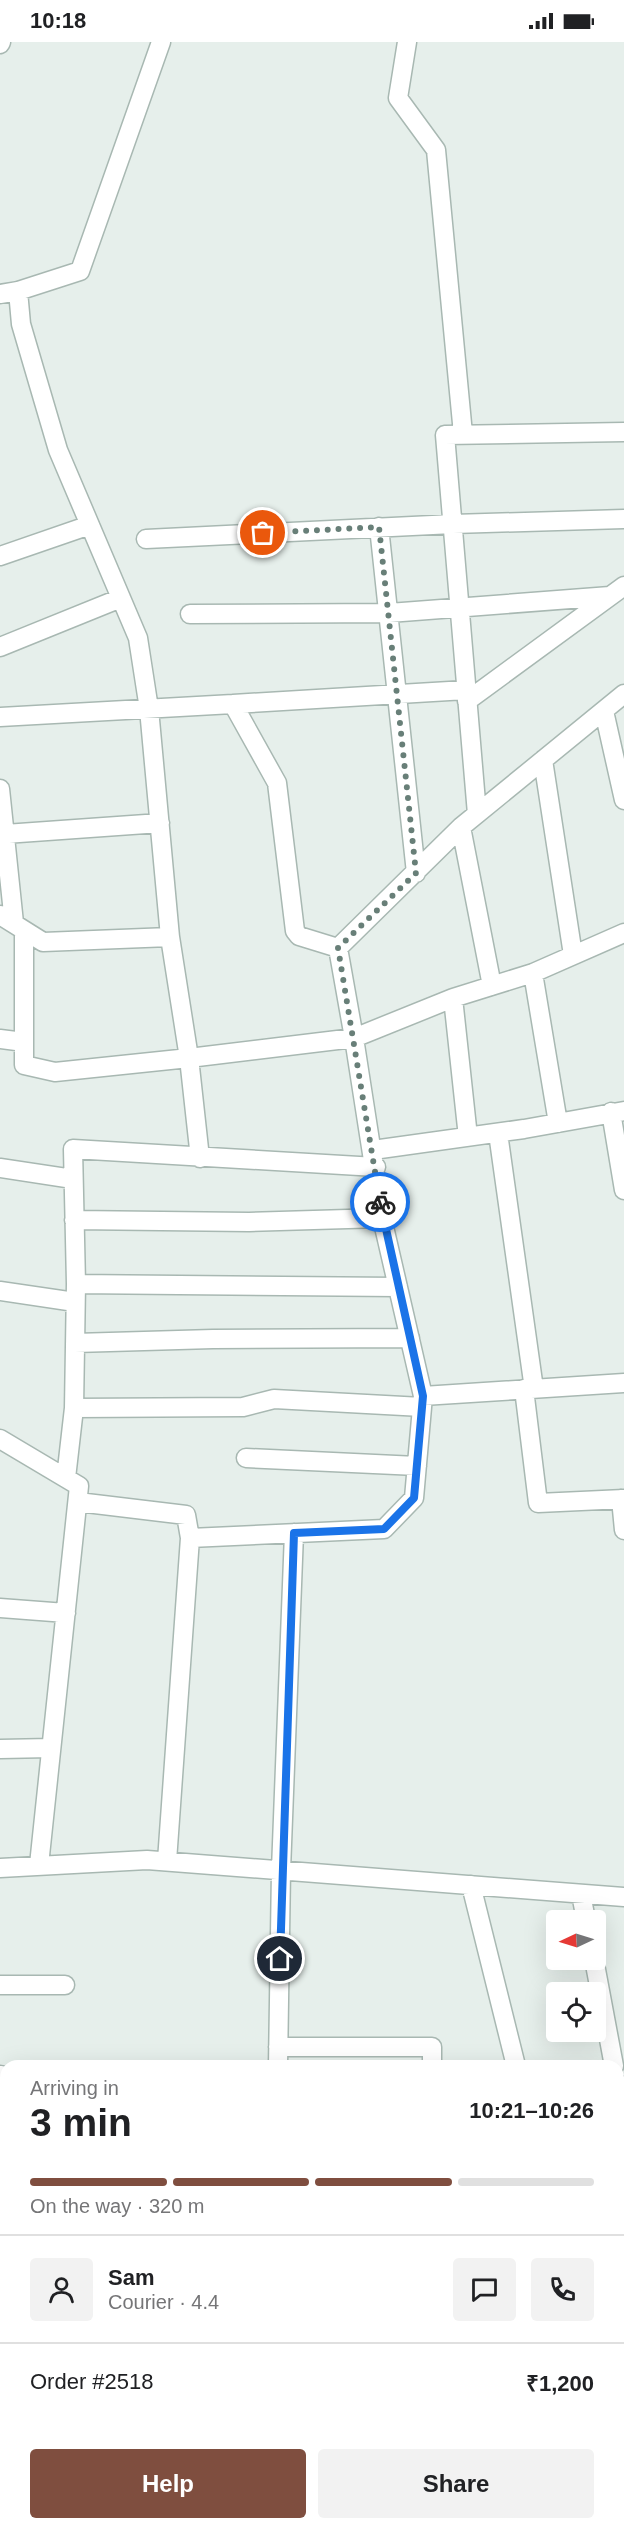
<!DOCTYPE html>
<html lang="en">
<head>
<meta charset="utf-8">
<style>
  body { margin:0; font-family:Helvetica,sans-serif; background:#f2f2f2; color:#202124; height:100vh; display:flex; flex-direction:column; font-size:22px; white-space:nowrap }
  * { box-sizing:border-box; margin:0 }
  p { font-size:20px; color:#757577 }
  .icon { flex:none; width:33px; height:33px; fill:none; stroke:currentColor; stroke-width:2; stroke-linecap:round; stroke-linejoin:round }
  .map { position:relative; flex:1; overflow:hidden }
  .panel { position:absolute; left:0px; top:2018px; width:624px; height:470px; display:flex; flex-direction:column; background:#fff; border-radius:18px 18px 0 0; box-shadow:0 6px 24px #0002 }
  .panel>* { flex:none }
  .needle { width:39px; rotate:266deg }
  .controls { position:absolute; left:546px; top:1868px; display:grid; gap:12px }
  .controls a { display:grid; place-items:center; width:60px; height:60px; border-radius:6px; background:#fff; box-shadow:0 6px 24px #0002; font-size:30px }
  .pin { position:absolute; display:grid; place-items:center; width:51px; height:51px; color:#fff; margin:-26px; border:3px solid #fff; border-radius:50%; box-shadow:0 2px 6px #0007 }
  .courier { position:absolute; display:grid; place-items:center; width:60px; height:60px; margin:-30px; border:4px solid #1a73e8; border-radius:50%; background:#fff; color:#222; box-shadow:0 2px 8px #0007 }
  .headline em { font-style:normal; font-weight:700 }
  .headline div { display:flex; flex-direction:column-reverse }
  .headline { display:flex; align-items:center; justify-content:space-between; height:102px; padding:0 30px }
  h1 { font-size:39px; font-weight:700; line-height:45px }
  .bar { display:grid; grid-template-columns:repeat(4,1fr); gap:9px 6px; align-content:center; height:72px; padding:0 30px }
  .bar i { height:8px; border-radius:4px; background:#e0e0e0 }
  .bar .current { background:#7f4e3f }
  .bar p { grid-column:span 4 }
  .line { display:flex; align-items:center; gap:15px; padding:0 30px; border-top:2px solid #e0e0e0 }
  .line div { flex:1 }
  .round { display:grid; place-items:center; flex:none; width:63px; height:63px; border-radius:6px; background:#f2f2f2 }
  .button { display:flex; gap:12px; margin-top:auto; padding:12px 30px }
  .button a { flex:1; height:69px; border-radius:6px; background:#7f4e3f; color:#fff; font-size:24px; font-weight:700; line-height:69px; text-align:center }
  .button a+a { background:#f2f2f2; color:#202124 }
  .status { display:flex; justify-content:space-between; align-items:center; height:42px; padding:0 30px; background:#fff; direction:ltr }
  .status svg { height:16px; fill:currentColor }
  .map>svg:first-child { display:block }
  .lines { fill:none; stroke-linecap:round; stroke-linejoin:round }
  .street-casing { stroke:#a8b8b2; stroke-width:21 }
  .street { stroke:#fff; stroke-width:18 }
  .done { stroke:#687f78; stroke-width:6; stroke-dasharray:0 10.8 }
  .route { stroke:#1a73e8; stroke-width:8 }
</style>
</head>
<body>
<div class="status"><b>10:18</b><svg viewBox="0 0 49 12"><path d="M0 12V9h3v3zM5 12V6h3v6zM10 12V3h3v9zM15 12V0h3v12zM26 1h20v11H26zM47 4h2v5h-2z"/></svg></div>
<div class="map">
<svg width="624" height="2486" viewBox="0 0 624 2486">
  <rect width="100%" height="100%" fill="#e6efeb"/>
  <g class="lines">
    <g class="street-casing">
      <path id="street" d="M 407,0 L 398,56 L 436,108 L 463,392
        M 0,2 L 1,0
        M 18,249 L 80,229 L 161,0
        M 0,252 L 18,249 L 21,282 L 58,408 L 138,596 L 149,667 L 170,895
        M 379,485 L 416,831
        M 146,497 L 453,482 L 624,477
        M 0,514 L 90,483
        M 190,572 L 389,571 L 610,554
        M 0,605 L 121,556
        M 467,659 L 624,544
        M 233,662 L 466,648
        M 604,669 L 624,758
        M 0,675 L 233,662 L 277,741 L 295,889 L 299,894 L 338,906
        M 543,718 L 573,913
        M 0,747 L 14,881
        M 477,772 L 445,393 L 624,390
        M 461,785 L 492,944
        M 5,792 L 160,781
        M 0,873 L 43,900 L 170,895 L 189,1016 L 354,996 L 338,906 L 461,785 L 624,652
        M 24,888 L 24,1023 L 55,1030 L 189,1016 L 200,1116
        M 533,931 L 558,1081
        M 0,997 L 24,1000
        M 611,1070 L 624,1148
        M 498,1091 L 534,1347
        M 468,1095 L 453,956 L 533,931 L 624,891
        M 373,1108 L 524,1087 L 624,1069
        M 0,1126 L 73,1137
        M 74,1178 L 249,1180 L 382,1176
        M 76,1242 L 398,1245
        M 0,1249 L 75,1260
        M 75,1301 L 213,1297 L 410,1296
        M 524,1347 L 538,1461 L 624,1457
        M 423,1354 L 624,1341
        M 74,1366 L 76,1242 L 73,1107 L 376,1125
        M 0,1397 L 79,1444 L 39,1823
        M 246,1416 L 417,1424
        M 66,1436 L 74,1366 L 243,1365 L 274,1357 L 422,1365
        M 621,1457 L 624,1488
        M 78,1460 L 186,1473 L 190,1496
        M 0,1566 L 66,1571
        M 0,1707 L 51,1706
        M 167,1819 L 190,1496 L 384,1487 L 414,1456 L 423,1354 L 382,1176 L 354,996 L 453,956
        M 0,1826 L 147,1818 L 624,1855
        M 471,1843 L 516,2024
        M 581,1852 L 586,1878
        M 594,1917 L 614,2024
        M 0,1943 L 65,1943
        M 278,2005 L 432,2005 L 432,2024
        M 278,2024 L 281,1828 L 294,1491
        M 0,2033 L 6,2034
        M 618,2042 L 624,2073
        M 0,2079 L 6,2079
        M 0,2291 L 6,2291
        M 618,2397 L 624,2399
        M 93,2486 L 93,2481
        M 191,2486 L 191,2481"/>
    </g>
    <use href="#street" class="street"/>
  </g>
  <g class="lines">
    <path class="done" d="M 263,491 L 379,485 L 416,831 L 338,906 L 380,1160"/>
    <path class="route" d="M 280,1917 L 294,1491 L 384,1487 L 414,1456 L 423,1354 L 380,1160"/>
  </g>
</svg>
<div class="controls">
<a><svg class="needle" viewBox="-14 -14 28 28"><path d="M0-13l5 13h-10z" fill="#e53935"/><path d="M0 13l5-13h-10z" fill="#757577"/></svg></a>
<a><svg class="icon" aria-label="locate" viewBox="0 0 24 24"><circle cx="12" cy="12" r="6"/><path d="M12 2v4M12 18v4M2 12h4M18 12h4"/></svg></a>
</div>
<div class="pin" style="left:263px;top:491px;background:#ea580c"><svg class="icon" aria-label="bag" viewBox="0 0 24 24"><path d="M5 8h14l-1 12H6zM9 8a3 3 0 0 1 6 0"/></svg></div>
<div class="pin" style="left:280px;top:1917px;background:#1f2937"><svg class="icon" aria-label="home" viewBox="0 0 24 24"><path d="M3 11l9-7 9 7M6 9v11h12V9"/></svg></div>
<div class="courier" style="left:380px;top:1160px"><svg class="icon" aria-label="bike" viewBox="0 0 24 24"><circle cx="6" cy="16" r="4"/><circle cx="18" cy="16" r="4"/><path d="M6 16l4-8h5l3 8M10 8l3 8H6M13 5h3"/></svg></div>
<section class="panel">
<div class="headline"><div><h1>3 min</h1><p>Arriving in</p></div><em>10:21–10:26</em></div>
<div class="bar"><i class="current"></i><i class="current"></i><i class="current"></i><i></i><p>On the way · 320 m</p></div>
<div class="line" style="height:108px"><a class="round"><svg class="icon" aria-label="person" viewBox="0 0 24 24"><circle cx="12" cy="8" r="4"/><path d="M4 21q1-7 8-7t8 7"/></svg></a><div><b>Sam</b><p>Courier · 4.4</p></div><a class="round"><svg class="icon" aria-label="chat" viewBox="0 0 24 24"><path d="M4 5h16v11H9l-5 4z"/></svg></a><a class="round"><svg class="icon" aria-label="phone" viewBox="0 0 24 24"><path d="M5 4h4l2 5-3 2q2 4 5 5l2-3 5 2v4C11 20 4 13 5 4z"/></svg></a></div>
<div class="line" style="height:78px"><div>Order #2518</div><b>₹1,200</b></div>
<div class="button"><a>Help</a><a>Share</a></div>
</section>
</div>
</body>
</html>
